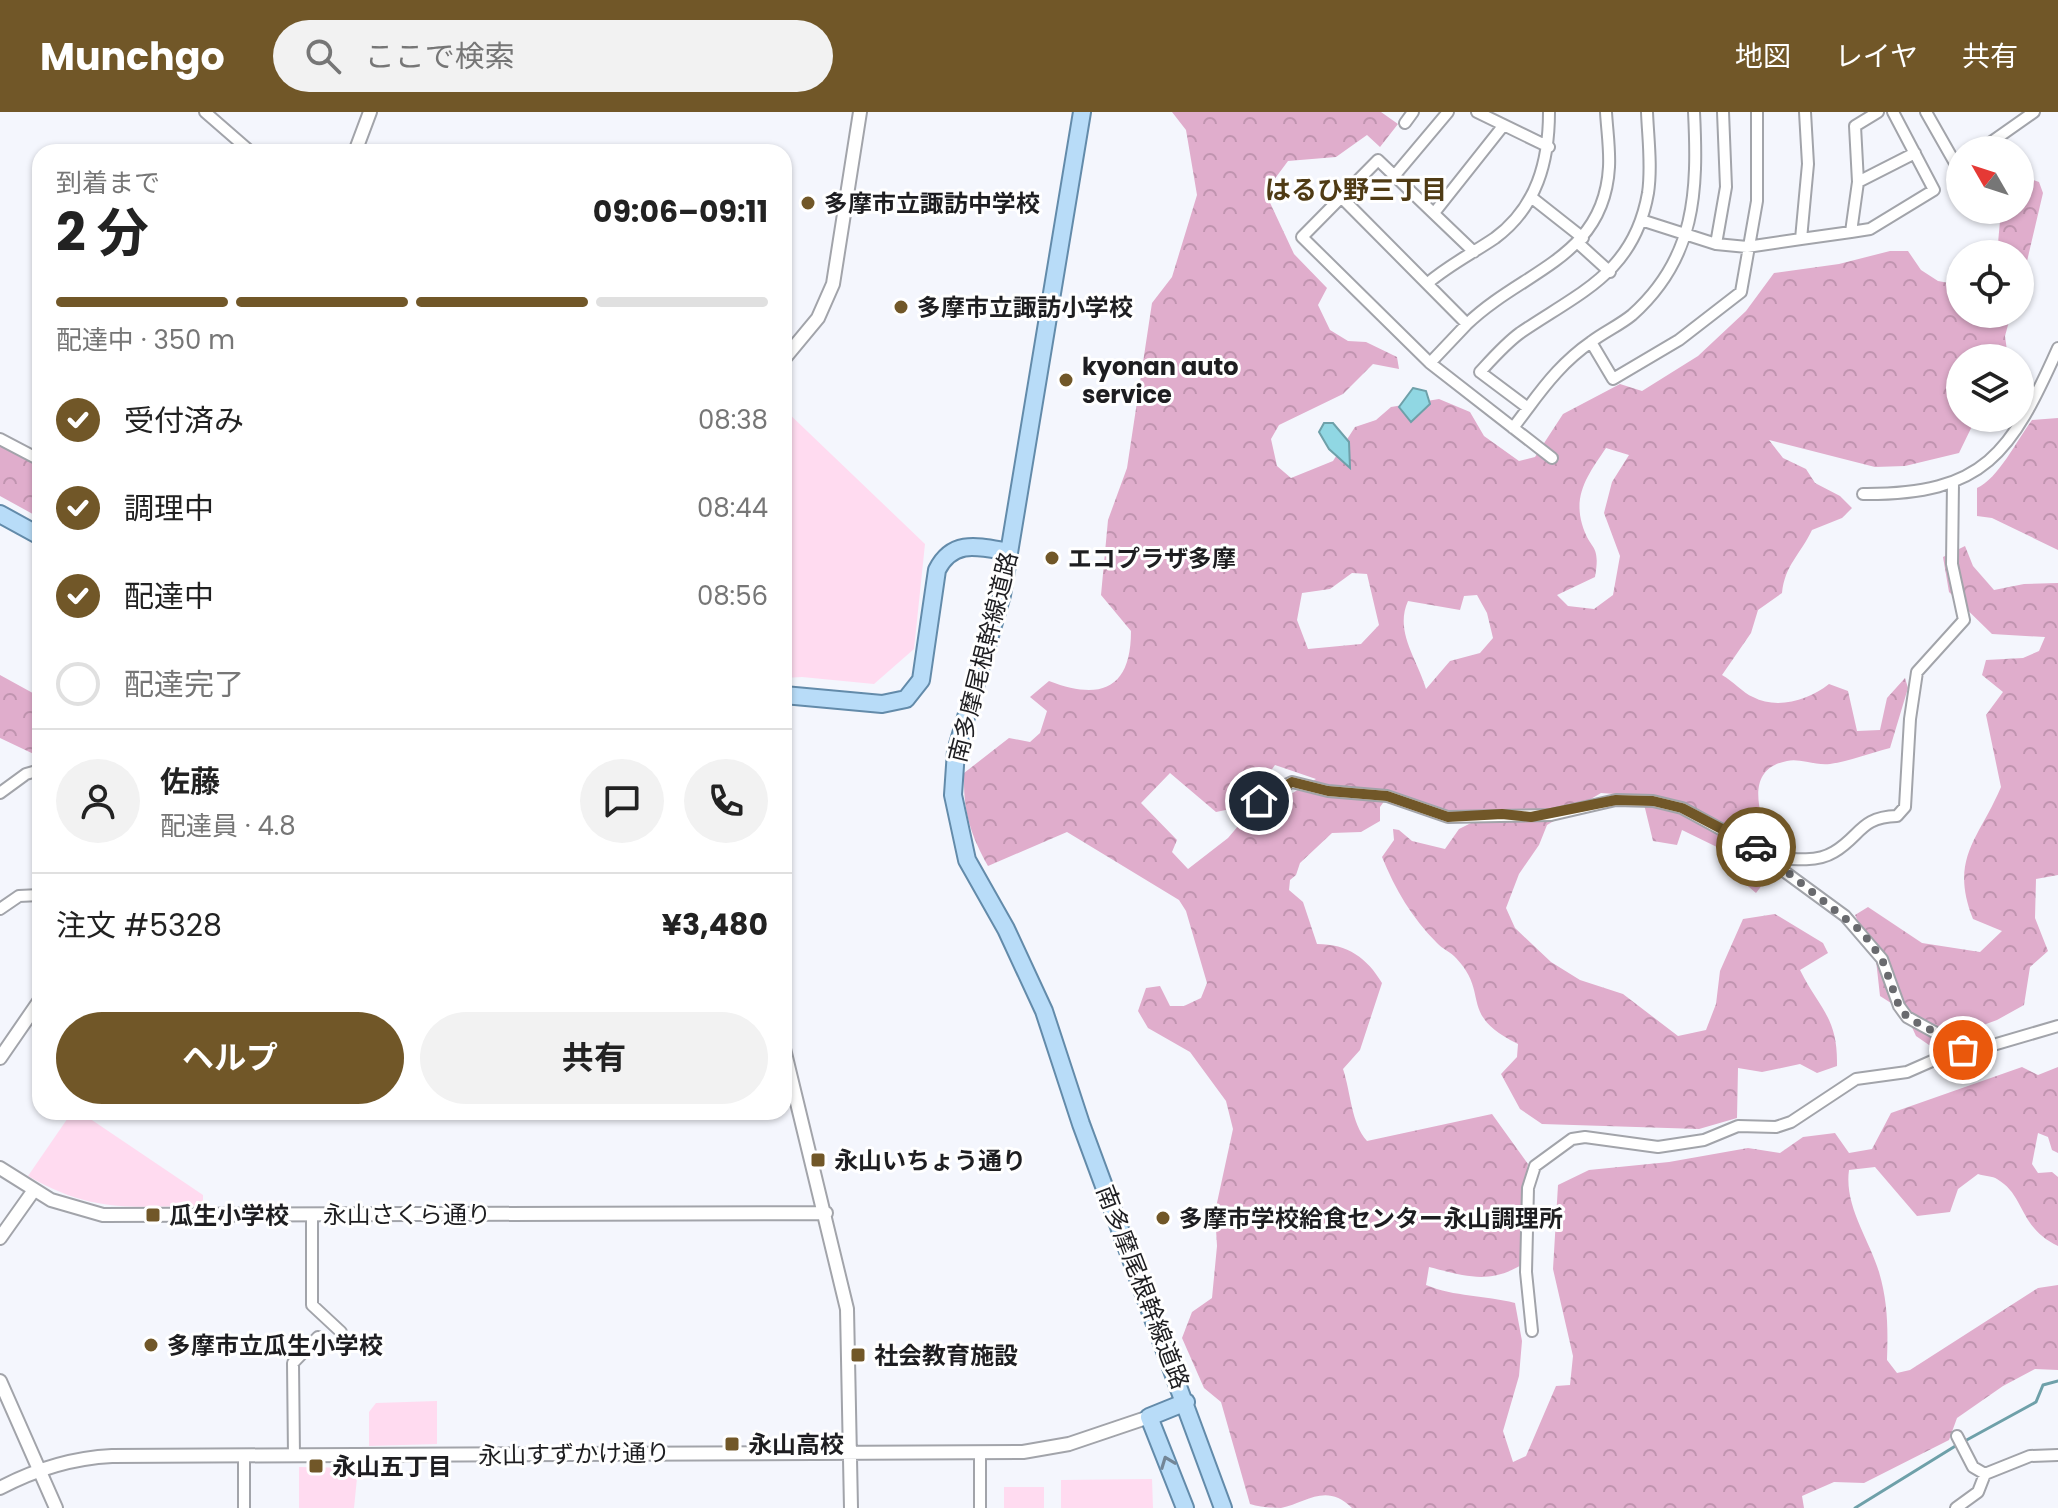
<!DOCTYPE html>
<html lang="ja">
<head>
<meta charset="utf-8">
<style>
  body { margin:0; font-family:Poppins,"Noto Sans JP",sans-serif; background:#f2f2f2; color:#222; height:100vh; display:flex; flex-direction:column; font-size:30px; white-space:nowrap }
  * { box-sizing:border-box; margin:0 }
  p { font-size:26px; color:#767676 }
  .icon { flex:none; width:44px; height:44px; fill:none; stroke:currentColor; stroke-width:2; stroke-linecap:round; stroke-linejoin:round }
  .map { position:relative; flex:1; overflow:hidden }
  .drawer { position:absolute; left:32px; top:32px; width:760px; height:976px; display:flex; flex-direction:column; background:#fff; border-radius:24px; box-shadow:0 2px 6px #0004 }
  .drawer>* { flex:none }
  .needle { width:52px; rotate:309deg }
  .fabs { position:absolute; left:1946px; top:24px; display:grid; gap:16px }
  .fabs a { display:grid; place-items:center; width:88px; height:88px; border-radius:50%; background:#fff; box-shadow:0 2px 6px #0004; font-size:40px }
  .pin { position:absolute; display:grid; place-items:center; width:68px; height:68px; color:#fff; margin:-34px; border:4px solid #fff; border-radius:50%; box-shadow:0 2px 8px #0007 }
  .courier { position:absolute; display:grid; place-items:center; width:80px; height:80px; margin:-40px; border:6px solid #715728; border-radius:50%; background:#fff; color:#222; box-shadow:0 2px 10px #0007 }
  .overview em { font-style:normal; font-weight:700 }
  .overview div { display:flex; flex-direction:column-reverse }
  .overview { display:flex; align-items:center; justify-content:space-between; height:136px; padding:0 24px }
  h1 { font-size:52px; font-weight:700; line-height:60px }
  .bar { display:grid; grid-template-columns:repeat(4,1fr); gap:12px 8px; align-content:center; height:96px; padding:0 24px }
  .bar i { height:10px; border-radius:6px; background:#e0e0e0 }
  .bar .current { background:#715728 }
  .bar p { grid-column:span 4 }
  .line { display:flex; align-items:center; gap:20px; padding:0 24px; border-top:2px solid #e0e0e0 }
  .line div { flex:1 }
  .round { display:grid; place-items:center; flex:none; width:84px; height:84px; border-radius:42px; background:#f2f2f2 }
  ol { padding:0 24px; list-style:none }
  li { display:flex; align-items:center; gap:24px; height:88px }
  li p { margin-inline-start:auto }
  li .icon { padding:8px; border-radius:50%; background:#715728; color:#fff; stroke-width:4 }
  li:last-child { color:#767676 }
  li i { width:44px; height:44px; border:4px solid #e0e0e0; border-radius:50% }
  .primary-button { display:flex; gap:16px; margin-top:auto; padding:16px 24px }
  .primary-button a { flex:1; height:92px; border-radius:48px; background:#715728; color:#fff; font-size:32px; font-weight:700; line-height:92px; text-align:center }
  .primary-button a+a { background:#f2f2f2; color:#222 }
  header { display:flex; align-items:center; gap:48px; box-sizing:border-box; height:112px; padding:0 40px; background:#715728; color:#fff }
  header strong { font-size:38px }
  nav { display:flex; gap:44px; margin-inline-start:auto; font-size:28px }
  .search { width:560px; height:72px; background:#f2f2f2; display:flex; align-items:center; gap:20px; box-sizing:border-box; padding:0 28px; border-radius:44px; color:#767676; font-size:30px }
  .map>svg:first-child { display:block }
  .forest { fill:url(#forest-crowns); fill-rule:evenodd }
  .green { fill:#ffdbf0 }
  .water { fill:#90d7e3; stroke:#6ea0a9; stroke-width:2 }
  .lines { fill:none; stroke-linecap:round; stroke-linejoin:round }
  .stream { stroke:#6ea0a9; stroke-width:3 }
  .minor-casing { stroke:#a2a4aa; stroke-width:14 }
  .tertiary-casing { stroke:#a2a4aa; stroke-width:16 }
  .primary-casing { stroke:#638baa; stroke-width:20 }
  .minor { stroke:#fff; stroke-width:10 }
  .tertiary { stroke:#fff; stroke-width:12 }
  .primary { stroke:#b8dcf8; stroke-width:16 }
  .oneway { stroke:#738697 }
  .done { stroke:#696a6e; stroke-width:8; stroke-dasharray:0 14.4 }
  .route { stroke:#715728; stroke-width:10 }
  .poi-dot { fill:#715728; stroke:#fff; stroke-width:3 }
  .labels { text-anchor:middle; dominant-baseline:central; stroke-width:6; stroke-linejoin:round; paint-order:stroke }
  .poi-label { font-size:24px; font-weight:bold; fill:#1e1e21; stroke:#fff; text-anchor:start }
  .street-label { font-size:24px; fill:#1e1e21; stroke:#fff }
  .neighbourhood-label { font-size:26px; font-weight:bold; fill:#4f3b15; stroke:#fff }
</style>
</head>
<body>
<header>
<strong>Munchgo</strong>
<div class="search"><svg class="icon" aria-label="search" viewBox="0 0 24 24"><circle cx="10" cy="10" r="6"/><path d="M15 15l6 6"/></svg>ここで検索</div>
<nav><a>地図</a><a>レイヤ</a><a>共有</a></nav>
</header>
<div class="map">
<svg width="2058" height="1396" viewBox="0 0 2058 1396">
  <defs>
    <pattern id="forest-crowns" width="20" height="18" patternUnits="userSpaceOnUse" patternTransform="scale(2)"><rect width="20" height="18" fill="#e0adcc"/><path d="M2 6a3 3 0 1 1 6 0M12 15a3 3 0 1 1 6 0" fill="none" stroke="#c094af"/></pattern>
  </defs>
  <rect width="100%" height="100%" fill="#f4f6fd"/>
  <path class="forest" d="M 1172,0 L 1381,0 L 1398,12 L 1380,35 L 1367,23 L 1336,45 L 1288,49 L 1265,80 L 1294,142 L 1327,176 L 1318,193 L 1330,218 L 1348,229 L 1366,230 L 1397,245 L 1399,257 L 1373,252 L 1343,282 L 1279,313 L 1271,327 L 1277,354 L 1291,366 L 1333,349 L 1355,315 L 1376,308 L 1391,295 L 1439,287 L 1470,300 L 1484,324 L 1519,349 L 1535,345 L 1563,302 L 1620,272 L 1642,279 L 1698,244 L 1746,199 L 1774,161 L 1839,152 L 1890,139 L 1908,139 L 1921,158 L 1938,169 L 1960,173 L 1960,202 L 2011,202 L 2005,224 L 2008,246 L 1960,246 L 1960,306 L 1976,306 L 1959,341 L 1905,354 L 1875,355 L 1769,328 L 1783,346 L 1806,357 L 1815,371 L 1840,384 L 1852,396 L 1842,406 L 1812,418 C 1800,443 1785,453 1782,481 L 1758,498 L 1751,521 L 1722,563 C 1733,569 1743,581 1753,585 C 1777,598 1809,588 1829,572 L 1848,579 L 1857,619 L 1880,618 L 1887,586 L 1905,566 L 1908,576 L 1890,636 C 1870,641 1850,649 1830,652 C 1816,654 1800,646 1787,649 C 1746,657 1758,697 1768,725 L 1754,747 L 1766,768 L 1756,781 L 1742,769 L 1721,737 L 1682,718 L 1677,733 L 1653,729 L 1642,684 L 1601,681 L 1547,713 L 1539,733 L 1519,762 L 1506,796 L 1515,816 L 1551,850 L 1580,868 L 1623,882 L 1678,924 L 1706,918 L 1716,892 L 1720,859 L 1743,807 L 1775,802 L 1823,831 L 1828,841 L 1800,858 C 1820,898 1838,905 1837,954 L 1817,961 L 1800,952 L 1762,960 L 1738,956 L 1737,1006 L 1699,1017 L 1542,1012 L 1520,997 L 1501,962 L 1517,945 L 1518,932 C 1457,902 1491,883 1456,846 C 1451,840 1442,837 1437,831 C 1412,806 1395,777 1382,745 L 1394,728 L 1393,717 L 1399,718 L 1412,729 L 1445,737 L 1459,717 L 1473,710 L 1472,699 L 1436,700 L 1391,680 L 1380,695 L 1380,709 L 1361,720 L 1332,721 L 1300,751 L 1296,763 L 1290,768 L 1289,778 L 1303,790 L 1317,832 C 1348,832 1367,846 1382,871 L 1360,938 L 1343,957 C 1351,981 1351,1011 1367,1029 L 1492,1002 L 1528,1052 L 1523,1085 L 1531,1147 C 1493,1173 1472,1166 1429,1155 L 1426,1173 C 1455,1185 1484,1183 1515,1191 L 1522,1229 L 1519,1264 L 1503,1319 L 1513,1350 L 1526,1344 L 1556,1274 L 1570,1273 L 1573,1244 L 1553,1157 L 1558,1073 L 1589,1058 L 1669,1050 L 1748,1036 L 1780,1041 L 1803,1025 L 1835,1021 L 1849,1041 L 1872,1037 L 1891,1001 L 2022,955 L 2038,963 L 2058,955 L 2058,1041 L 2052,1038 L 2048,1025 L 2038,1021 L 2032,1052 L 2038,1061 L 2052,1060 L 2058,1065 L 2058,1134 C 2018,1115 2026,1084 1997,1067 C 1993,1064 1984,1064 1978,1062 L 1958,1077 L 1950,1100 L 1917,1104 L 1875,1055 L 1849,1058 C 1844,1094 1869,1127 1879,1160 C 1888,1190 1888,1218 1887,1248 L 1897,1261 L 1910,1258 L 2038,1176 L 2058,1173 L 2058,1258 L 2035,1257 L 2003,1274 L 1957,1306 L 1949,1328 L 1864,1371 L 1834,1370 L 1802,1384 L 1804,1396 L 1352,1396 C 1326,1370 1306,1391 1281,1396 C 1271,1396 1260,1395 1250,1392 L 1221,1290 L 1204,1276 L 1182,1226 L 1192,1200 L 1212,1186 L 1217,1134 L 1215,1100 L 1233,1017 L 1226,989 L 1190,940 L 1148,916 L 1138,899 L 1146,876 L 1160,874 L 1170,894 L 1184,894 L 1201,886 L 1207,871 L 1186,799 L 1179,788 L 1067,720 L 988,754 C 970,722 963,698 964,661 L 1009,626 L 1030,630 L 1040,621 L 1047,599 L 1030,585 L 1049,569 C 1101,589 1131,577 1131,519 L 1101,483 L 1108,408 L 1127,356 L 1152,191 L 1172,165 L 1197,83 L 1186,18 ZM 1606,336 L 1629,343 L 1612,370 L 1604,401 L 1620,444 L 1613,483 L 1594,497 L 1568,494 L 1557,483 L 1595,465 C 1601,430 1590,440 1582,412 C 1573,381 1590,360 1606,336 ZM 1352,461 L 1367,462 L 1379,513 L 1361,532 L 1308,537 L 1297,508 L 1302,481 L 1330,477 ZM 1477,483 L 1487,501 L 1493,526 L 1480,541 L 1450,549 L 1426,577 C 1418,548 1394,520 1408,489 L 1460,498 L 1464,484 ZM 1275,653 L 1316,667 L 1239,713 L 1228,726 L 1188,757 L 1172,740 L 1177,728 L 1141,691 L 1170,661 L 1216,700 C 1245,696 1259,676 1275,653 Z
    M 2020,63 L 2039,70 L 2043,81 L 2020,179 L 2020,142 L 1997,142 L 2001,98 L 2020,98 Z
    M 2058,306 L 2058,438 L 1992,406 L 1977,404 L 1977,376 C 1998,367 2017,328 2032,308 Z
    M 0,334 L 40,355 L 40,406 L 0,384 Z
    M 1965,434 L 1973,454 L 1994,478 L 2024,472 L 2058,471 L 2058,763 L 2036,767 L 2035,806 L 2048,839 L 2030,855 L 2024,893 L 1997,908 L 1929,933 L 1916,924 L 1905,900 L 1880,884 L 1876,848 L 1855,803 L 1868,795 L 1922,831 L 1980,840 L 2002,819 L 1973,807 C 1949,746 1979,727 2001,675 L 1986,603 L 2003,580 L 1982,563 L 1986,548 L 2023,546 L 2039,539 L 2045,525 L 1992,522 L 1949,480 L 1943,445 Z
    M 0,563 L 40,585 L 40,645 L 0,626 Z"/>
  <path class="green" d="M 784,297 L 925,432 L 914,537 L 874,572 L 802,565 L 784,566 Z
    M 72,1000 L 80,1000 L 203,1083 L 203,1094 C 130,1094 94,1102 28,1064 Z
    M 437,1289 L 437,1332 L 369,1334 L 369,1300 L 376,1291 Z
    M 299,1355 L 358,1356 L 354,1396 L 299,1396 Z
    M 1152,1367 L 1153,1396 L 1061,1396 L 1061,1368 Z
    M 1004,1375 L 1044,1375 L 1044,1396 L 1004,1396 Z"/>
  <path class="water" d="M 1413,276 L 1426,279 L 1430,292 L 1411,310 L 1399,295 Z
    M 1324,311 L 1333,311 L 1349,330 L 1350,356 L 1329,337 L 1319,320 Z"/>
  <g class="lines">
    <path class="stream" d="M 1963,1330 L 2036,1290 L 2043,1273 L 2058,1269
      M 1855,1396 L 1957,1333"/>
    <g class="minor-casing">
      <path id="minor" d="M 205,0 L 251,40
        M 1477,0 L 1549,35
        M 1647,0 C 1648,26 1652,54 1648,81 C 1634,161 1580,180 1520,221 C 1505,232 1492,247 1480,260 L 1528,296 C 1547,270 1565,248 1591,230 C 1604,220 1620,213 1632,203 C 1696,146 1698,79 1694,0
        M 1893,0 L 1934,78 L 1870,117 L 1851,120 L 1858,70 L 1915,41
        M 1926,0 L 1955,51 L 1960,49
        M 1405,11 L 1413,0
        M 1980,38 L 2034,0
        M 1395,63 L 1448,0
        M 1858,70 L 1855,14 L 1878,0
        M 1531,85 L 1583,126
        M 1342,86 L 1467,212 C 1523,158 1604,146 1609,55 C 1610,37 1607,18 1606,0
        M 1434,101 L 1503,14
        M 1641,108 L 1716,132 L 1747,135 L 1801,127 L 1808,52 L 1805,0
        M 1801,127 L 1851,120
        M 1578,131 L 1610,160
        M 1716,132 L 1726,75 L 1723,0
        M 1474,140 L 1378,48 L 1302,125 L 1430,251 L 1552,346
        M 1428,171 C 1449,153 1473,141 1495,126 C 1537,95 1549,49 1549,0
        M 1591,230 L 1613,267 L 1679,228 L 1741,180 L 1757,89 L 1757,0
        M 1430,251 L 1467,212
        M 1513,316 L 1528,296
        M 0,327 L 40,348
        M 1863,382 C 1985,383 2011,341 2058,236
        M 0,681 L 26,662 L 40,658
        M 1243,704 L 1269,681 L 1292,670 L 1328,679 L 1387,684 L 1448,705 L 1551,703 L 1616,688 L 1653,689 L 1682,696 L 1772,745 L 1785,760 L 1845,804 L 1882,847 L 1899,894 L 1907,905 L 1967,938
        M 1772,745 C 1791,747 1816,751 1834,740 C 1861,724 1860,705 1897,704 L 1905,695 L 1910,607 L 1917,560 L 1964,508 L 1952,452 L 1953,371
        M 0,797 L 19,784 L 40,783
        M 312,1102 L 312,1193 L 341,1220
        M 1532,1219 L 1526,1160 L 1528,1076 L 1535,1054 L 1572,1027 L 1585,1025 L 1658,1035 L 1704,1028 L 1738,1014 L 1776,1015 L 1791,1010 L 1856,967 L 1907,960 L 1948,942 L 1976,938 L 2058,914
        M 1957,1324 L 1973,1355 L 1985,1362 L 2030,1344 L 2058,1343
        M 980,1340 L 980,1396
        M 294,1344 L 293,1251 L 318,1225
        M 244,1396 L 244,1344
        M 1956,1396 L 1978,1380 L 1985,1362"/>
    </g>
    <g class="tertiary-casing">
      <path id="tertiary" d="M 355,40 L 370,0
        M 784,247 L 818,206 L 833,172 L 860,0
        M 784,937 L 847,1197 L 851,1396
        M 0,946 L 40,888
        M 0,1056 L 51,1088 L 103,1103 L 826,1101
        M 0,1126 L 34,1078
        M 0,1269 L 56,1396
        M 0,1376 C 36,1357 72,1346 112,1344 L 1023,1340 L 1069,1332 L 1149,1305"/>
    </g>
    <g class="primary-casing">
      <path id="primary" d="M 1082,0 L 1002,483 L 956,639 L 953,683 L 967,748 L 1006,817 L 1044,899 L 1081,1012 L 1223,1396
        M 0,402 L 40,424
        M 784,583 L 882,592 L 906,587 L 921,568 L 937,458 C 953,426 980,435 1009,440
        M 1185,1396 L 1149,1305 L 1186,1290"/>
    </g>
    <use href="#minor" class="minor"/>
    <use href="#tertiary" class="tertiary"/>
    <use href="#primary" class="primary"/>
  </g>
  <defs><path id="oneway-chevron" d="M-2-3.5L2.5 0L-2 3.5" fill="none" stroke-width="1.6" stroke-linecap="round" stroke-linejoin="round" transform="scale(2)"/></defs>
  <use class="oneway" href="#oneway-chevron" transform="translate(1167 1350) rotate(-111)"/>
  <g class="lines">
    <path class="done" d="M 1756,735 L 1862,820 L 1882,847 L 1899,894 L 1907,905 L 1967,938 L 1963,938"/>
    <path class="route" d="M 1259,689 L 1292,670 L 1328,679 L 1387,684 L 1448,705 L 1502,702 L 1531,705 L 1616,688 L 1653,689 L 1682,696 L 1756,735"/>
  </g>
  <g class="poi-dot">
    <circle cx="808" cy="91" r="8"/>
    <circle cx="901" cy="195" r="8"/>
    <circle cx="1066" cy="268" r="8"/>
    <circle cx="1052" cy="446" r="8"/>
    <rect x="810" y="1040" width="16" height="16" rx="4"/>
    <rect x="145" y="1095" width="16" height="16" rx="4"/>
    <circle cx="1163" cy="1106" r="8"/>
    <circle cx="151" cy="1233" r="8"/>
    <rect x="850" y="1235" width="16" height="16" rx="4"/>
    <rect x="724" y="1324" width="16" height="16" rx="4"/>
    <rect x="308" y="1346" width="16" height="16" rx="4"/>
  </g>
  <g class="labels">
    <g class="poi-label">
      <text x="824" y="91">多摩市立諏訪中学校</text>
      <text x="917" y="195">多摩市立諏訪小学校</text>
      <text x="1082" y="254">kyonan auto<tspan x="1082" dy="28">service</tspan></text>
      <text x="1068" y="446">エコプラザ多摩</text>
      <text x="834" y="1048">永山いちょう通り</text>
      <text x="169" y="1103">瓜生小学校</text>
      <text x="1179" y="1106">多摩市学校給食センター永山調理所</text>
      <text x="167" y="1233">多摩市立瓜生小学校</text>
      <text x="874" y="1243">社会教育施設</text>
      <text x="748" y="1332">永山高校</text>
      <text x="332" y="1354">永山五丁目</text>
    </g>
    <g class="street-label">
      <text transform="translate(983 545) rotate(-76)">南多摩尾根幹線道路</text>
      <text x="407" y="1102">永山さくら通り</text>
      <text transform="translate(1143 1175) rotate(69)">南多摩尾根幹線道路</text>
      <text transform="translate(574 1342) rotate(-1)">永山すずかけ通り</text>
    </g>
    <g class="neighbourhood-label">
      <text x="1356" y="78">はるひ野三丁目</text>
    </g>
  </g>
</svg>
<div class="fabs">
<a><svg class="needle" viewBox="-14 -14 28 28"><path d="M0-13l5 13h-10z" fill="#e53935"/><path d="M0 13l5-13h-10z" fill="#767676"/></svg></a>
<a><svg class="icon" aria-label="locate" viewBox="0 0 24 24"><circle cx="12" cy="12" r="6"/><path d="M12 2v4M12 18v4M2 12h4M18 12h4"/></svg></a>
<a><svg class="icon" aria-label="layers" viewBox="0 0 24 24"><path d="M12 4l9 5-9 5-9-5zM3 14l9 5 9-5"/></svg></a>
</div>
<div class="pin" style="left:1963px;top:938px;background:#ea580c"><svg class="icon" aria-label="bag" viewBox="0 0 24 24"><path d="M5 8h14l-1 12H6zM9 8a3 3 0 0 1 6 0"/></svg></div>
<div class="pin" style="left:1259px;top:689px;background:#1f2937"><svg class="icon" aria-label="home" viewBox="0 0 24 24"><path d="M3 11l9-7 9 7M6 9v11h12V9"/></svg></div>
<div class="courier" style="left:1756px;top:735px"><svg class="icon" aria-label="car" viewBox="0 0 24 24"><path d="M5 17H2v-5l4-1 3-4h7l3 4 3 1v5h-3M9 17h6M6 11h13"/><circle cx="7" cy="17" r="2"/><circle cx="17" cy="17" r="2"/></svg></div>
<section class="drawer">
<div class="overview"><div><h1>2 分</h1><p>到着まで</p></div><em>09:06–09:11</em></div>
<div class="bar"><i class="current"></i><i class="current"></i><i class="current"></i><i></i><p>配達中 · 350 m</p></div>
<ol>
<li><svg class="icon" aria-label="check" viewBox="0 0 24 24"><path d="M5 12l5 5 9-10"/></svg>受付済み<p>08:38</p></li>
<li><svg class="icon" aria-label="check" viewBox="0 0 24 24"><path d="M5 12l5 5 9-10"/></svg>調理中<p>08:44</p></li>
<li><svg class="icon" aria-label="check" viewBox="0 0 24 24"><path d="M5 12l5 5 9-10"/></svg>配達中<p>08:56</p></li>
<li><i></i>配達完了</li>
</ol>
<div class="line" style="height:144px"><a class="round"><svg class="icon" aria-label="person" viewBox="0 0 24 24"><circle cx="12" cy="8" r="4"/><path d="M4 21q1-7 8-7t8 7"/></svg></a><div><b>佐藤</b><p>配達員 · 4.8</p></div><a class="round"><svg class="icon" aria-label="chat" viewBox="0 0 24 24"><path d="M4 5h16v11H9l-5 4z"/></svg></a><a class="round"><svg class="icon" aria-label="phone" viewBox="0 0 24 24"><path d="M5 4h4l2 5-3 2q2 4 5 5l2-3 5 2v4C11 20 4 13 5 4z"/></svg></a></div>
<div class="line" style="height:104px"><div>注文 #5328</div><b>¥3,480</b></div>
<div class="primary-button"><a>ヘルプ</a><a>共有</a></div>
</section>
</div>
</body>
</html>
